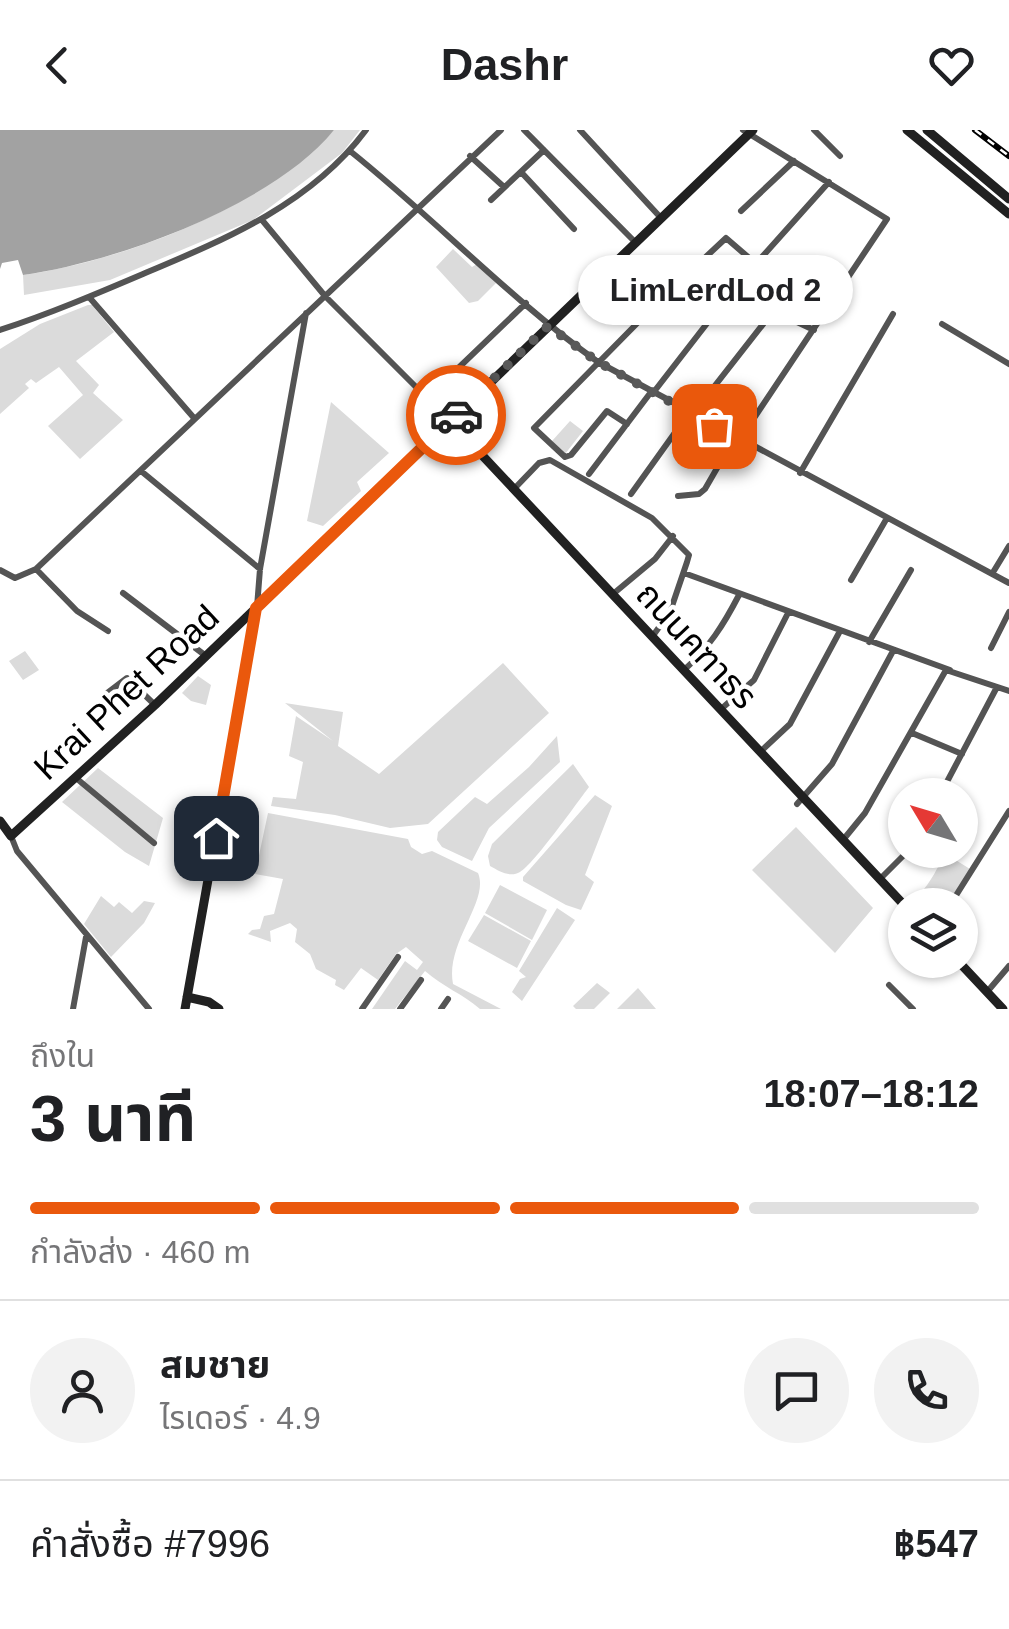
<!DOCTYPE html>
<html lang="th">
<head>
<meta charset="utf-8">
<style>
  body { margin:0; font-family:Helvetica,"Noto Sans Thai",sans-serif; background:#f2f2f2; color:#202124; height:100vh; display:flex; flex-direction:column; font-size:38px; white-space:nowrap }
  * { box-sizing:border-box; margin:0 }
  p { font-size:32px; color:#757577 }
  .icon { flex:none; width:55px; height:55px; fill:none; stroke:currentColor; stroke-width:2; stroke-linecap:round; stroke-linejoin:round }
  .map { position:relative; height:879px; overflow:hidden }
  .side { display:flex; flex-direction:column; background:#fff; flex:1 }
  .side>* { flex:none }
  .needle { width:65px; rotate:308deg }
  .buttons { position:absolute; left:888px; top:648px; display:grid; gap:20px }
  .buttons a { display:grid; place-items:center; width:90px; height:90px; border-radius:50%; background:#fff; box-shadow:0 2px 8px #0004; font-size:50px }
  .pin { position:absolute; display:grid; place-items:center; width:85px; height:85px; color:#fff; margin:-42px; border-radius:20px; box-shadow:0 5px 15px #0006 }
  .courier { position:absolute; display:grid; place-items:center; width:100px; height:100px; margin:-50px; border:8px solid #ea580c; border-radius:50%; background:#fff; color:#222; box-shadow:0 2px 12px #0007 }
  .bubble { position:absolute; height:70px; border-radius:35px; background:#fff; box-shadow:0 2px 8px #0004; font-size:32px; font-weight:700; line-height:70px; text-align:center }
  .overview em { font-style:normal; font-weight:700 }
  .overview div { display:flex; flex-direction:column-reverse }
  .overview { display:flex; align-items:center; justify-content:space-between; height:170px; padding:0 30px }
  h1 { font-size:65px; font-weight:700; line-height:75px }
  .bar { display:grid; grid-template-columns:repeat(4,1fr); gap:15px 10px; align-content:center; height:120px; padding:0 30px }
  .bar i { height:12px; border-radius:8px; background:#e0e0e0 }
  .bar .active { background:#ea580c }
  .bar p { grid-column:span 4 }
  .line { display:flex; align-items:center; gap:25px; padding:0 30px; border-top:2px solid #e0e0e0 }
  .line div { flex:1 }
  .round { display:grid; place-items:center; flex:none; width:105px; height:105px; border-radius:52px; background:#f2f2f2 }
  header { display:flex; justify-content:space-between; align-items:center; height:130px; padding:0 30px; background:#fff; font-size:45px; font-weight:700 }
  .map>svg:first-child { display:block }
  .green { fill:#dbdbdb }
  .water { fill:#a2a2a2 }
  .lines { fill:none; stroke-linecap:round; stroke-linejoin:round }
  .street { stroke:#545454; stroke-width:6 }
  .secondary { stroke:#212121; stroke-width:9 }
  .rail-casing { stroke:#000; stroke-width:6 }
  .rail { stroke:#fff; stroke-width:2.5; stroke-dasharray:8; stroke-linecap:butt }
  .done { stroke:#595959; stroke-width:10; stroke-dasharray:0 18 }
  .route { stroke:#ea580c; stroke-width:12 }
  .labels { text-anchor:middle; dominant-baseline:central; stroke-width:9; stroke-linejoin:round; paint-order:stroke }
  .street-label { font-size:35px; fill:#000; stroke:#fff }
</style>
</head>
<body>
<header><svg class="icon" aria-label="back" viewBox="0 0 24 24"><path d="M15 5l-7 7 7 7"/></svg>Dashr<svg class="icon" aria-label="heart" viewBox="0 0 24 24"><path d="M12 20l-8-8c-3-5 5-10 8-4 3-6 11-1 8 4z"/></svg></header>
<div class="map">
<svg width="1009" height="879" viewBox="0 0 1009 879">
  <rect width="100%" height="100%" fill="#fff"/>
  <path class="green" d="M 334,0 L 360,0 L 342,23 L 253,90 L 110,150 L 24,165 L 23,145 C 124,131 265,76 334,0 Z
    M 453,119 L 472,137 L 477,134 L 496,153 L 478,171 L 469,173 L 436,137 Z
    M 88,175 L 92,175 L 114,202 L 76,231 L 99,255 L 93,263 L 123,290 L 80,329 L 48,296 L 83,265 L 59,237 L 36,253 L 31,249 L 25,254 L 29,258 L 0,284 L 0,219 L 40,194 Z
    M 331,272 L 389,323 L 357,352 L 361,361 L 323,396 L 307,391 Z
    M 570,291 L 583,301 L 565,324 L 552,311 Z
    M 25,521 L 39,540 L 23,550 L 9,531 Z
    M 503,533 L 549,583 L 428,694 L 390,698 L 335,685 L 271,676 L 273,667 L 296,669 L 303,632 L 289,626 L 296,586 L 333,611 L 285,573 L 343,582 L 338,616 L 379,644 Z
    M 198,546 L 211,555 L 206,575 L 191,571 L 182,563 Z
    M 557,606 L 560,632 L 489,698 L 472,731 L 442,717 L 437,710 L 438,702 L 475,667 L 487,674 L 529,637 Z
    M 573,634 L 589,657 C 576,674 534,734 520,742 C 510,748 499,741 490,736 L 488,726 L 492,714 Z
    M 98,638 L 163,688 L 149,736 L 125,722 L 62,672 Z
    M 595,665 L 612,676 L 585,745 L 594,752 L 581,780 L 566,775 L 523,751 L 523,747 Z
    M 268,683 L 408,709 L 411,717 L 422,724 L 432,721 L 478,743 C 490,771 445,813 453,854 L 501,879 L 480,879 C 463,864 443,857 425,841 L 395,879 L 372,879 L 405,831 L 417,840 L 423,832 L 406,817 L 396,824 L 378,850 L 361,838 L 344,860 L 335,855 L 336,850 L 316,839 L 310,824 L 295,812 L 297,799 L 290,793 L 270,801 L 271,812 L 248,804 L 252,800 L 260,799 L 264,786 L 274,784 L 283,749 L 255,744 Z
    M 796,697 L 873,778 L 835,823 L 752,740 Z
    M 946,724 L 970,739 L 947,775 L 929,775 L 919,765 C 932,751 936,739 946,724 Z
    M 500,755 L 547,780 L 532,810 L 485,783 Z
    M 101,766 L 114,777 L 119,772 L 132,783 L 144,771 L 155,773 L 144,793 L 111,827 L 84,794 Z
    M 557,778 L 575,790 L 522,871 L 512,862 L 520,849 L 526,847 L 519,841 Z
    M 484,785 L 531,811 L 517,838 L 468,811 Z
    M 597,853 L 610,863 L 594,879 L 576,879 L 573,876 Z
    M 638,858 L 656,879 L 617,879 Z"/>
  <path class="water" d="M 0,0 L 334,0 C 273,75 117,132 23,145 L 18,130 L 2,133 L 0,139 Z"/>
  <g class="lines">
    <path class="street" d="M 524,0 L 636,113
      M 580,0 L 661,88
      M 814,0 L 840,26
      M 350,21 C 435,89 510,169 598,232 L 1009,453
      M 470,26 L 504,57
      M 521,42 L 574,99
      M 491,70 L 544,20
      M 741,81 L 794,31
      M 262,90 L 325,166 L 450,291
      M 89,167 L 194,288
      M 942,194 L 1009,234
      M 0,200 C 49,184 96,164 143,144 C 226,109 311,74 366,0
      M 653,263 L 736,156 L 829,52
      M 427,268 L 526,173
      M 692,285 L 771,184 L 780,184 L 814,200
      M 627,294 L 607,281 L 571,325 L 565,327 L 534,298 L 663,167 L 726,108 L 755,133
      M 740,309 L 887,89 L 743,0
      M 141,341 L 260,439
      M 800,343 L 893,184
      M 589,344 L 651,262
      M 514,359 L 539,333 L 550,330 L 652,388 L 689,425 L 687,432 L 670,482 L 652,507
      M 631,364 L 689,283
      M 678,366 L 699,364 L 705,359 L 735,307
      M 36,439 L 77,481 L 108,501
      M 0,440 L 15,448 L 36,439 L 501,0
      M 684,443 L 950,540
      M 992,444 L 1009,416
      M 851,450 L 887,388
      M 123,463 L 206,526
      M 613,464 L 655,429 L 673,406
      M 257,477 L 260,439 L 306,183
      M 869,512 L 911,440
      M 991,518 L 1009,482
      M 684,540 C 709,518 724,494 739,465
      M 106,564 L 127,548 L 155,575
      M 720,580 L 754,550 L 788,483
      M 912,603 L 962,624
      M 760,622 L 790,594 L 840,501
      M 76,648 L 154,713
      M 940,665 L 997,557
      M 797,674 L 832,634 L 893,521
      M 11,706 L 17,721 L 149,879
      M 843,710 L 865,683 L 946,540 L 1009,561
      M 879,750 L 909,720
      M 950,775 L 1009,681
      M 889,855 L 913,879
      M 987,862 L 1009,836
      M 73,879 L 86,807
      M 362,879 L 398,827
      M 400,879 L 421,850
      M 441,879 L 448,869"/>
    <path class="secondary" d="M 907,0 L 1009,84
      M 927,0 L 1009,69
      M 450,291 L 905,776
      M 0,691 L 11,706 L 155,575 L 753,0
      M 957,830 L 1003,879
      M 187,867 L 209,872 L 219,879
      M 185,879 L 256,480"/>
    <g class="rail-casing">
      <path id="rail" d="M 975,0 L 1009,26"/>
    </g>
    <use href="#rail" class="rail"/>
  </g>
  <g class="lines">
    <path class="done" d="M 456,285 L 548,196 L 598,232 L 714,296"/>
    <path class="route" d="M 216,708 L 256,478 L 456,285"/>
  </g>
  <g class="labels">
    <g class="street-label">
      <text transform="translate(697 515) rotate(47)">ถนนคฑาธร</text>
      <text transform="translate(126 562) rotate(-43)">Krai Phet Road</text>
    </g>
  </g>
</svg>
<div class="buttons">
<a><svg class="needle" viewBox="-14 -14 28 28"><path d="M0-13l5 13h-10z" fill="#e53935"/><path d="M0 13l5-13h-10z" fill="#757577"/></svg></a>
<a><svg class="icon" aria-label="layers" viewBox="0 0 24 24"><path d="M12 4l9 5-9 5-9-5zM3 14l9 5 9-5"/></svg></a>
</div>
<div class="pin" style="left:714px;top:296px;background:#ea580c"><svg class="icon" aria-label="bag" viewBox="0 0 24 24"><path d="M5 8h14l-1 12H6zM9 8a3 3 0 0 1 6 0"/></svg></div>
<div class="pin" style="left:216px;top:708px;background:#1f2937"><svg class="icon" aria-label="home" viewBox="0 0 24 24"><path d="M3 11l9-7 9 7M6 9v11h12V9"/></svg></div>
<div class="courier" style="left:456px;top:285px"><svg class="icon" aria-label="car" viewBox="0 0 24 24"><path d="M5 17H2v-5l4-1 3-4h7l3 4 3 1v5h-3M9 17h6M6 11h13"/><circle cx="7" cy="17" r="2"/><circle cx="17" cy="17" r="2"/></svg></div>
<div class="bubble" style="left:578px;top:125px;width:275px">LimLerdLod 2</div>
</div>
<section class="side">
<div class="overview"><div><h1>3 นาที</h1><p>ถึงใน</p></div><em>18:07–18:12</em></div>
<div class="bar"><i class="active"></i><i class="active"></i><i class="active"></i><i></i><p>กำลังส่ง · 460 m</p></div>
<div class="line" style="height:180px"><a class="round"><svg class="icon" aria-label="person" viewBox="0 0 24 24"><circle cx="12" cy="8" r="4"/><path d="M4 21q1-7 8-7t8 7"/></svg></a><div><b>สมชาย</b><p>ไรเดอร์ · 4.9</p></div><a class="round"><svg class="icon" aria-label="chat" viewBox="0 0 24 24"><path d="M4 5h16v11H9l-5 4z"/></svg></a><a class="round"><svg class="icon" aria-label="phone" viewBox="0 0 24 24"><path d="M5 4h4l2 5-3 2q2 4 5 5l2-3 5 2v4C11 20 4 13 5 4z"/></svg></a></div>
<div class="line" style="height:130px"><div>คำสั่งซื้อ #7996</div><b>฿547</b></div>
</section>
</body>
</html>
